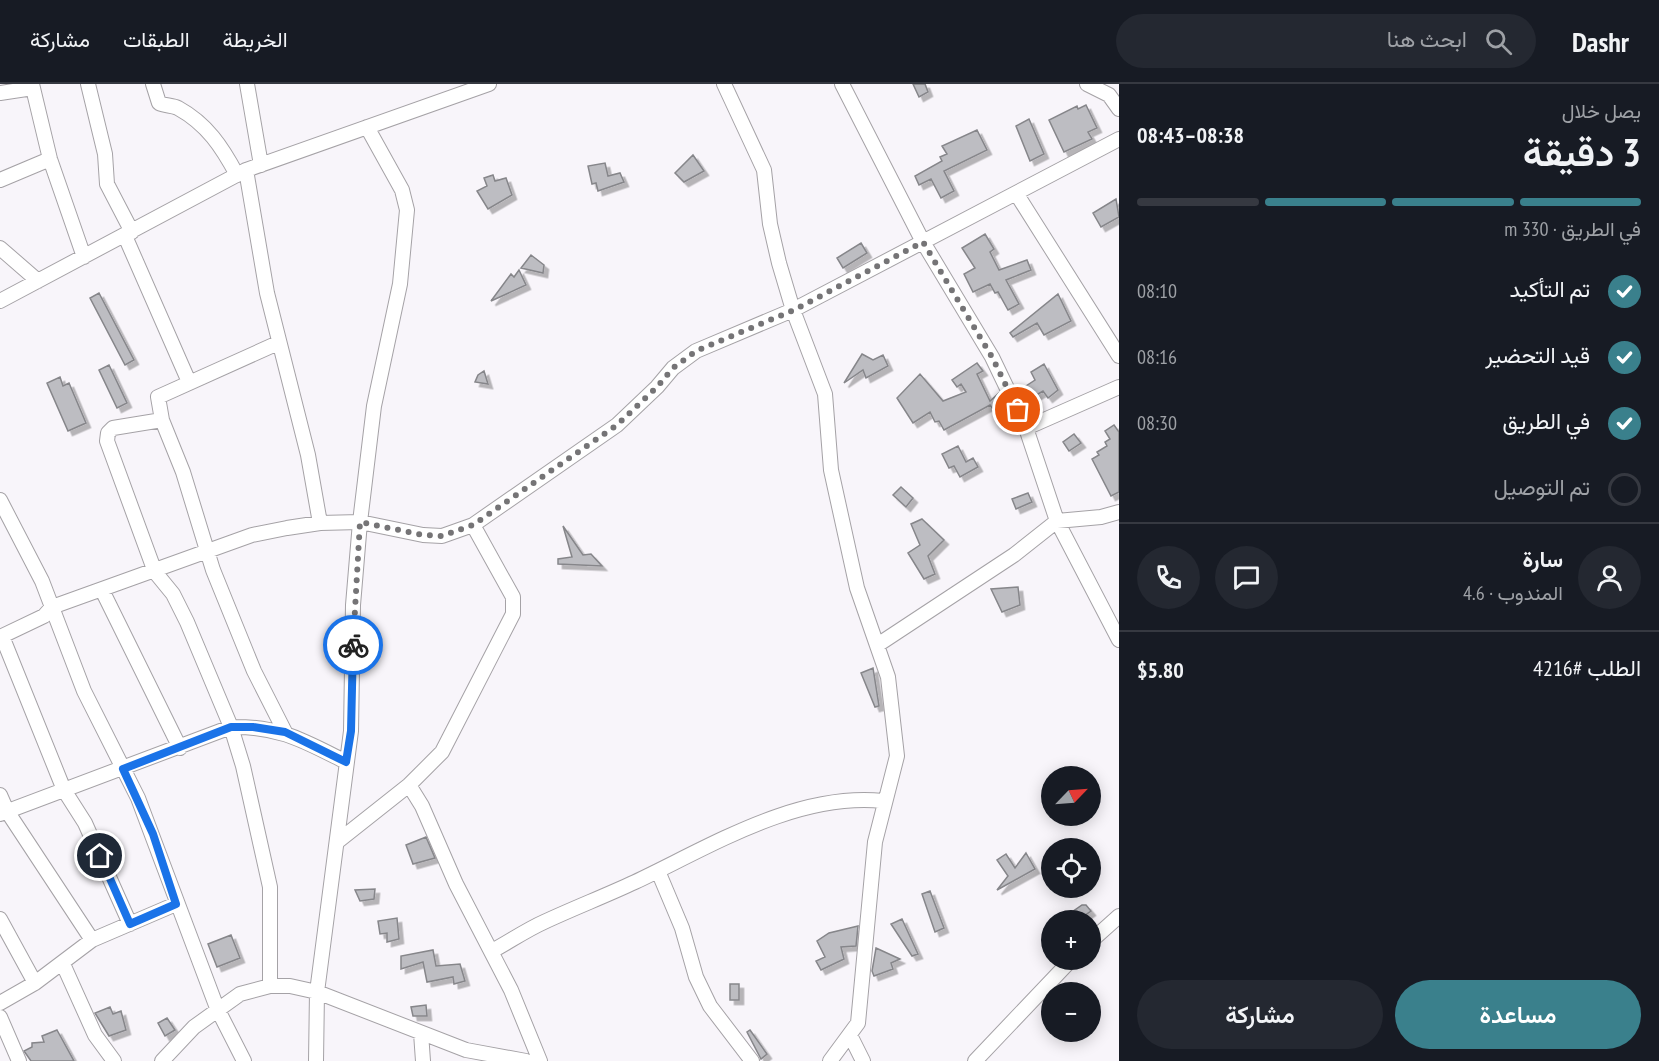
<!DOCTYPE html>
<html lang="ar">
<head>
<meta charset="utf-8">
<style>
  body { margin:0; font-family:"PT Sans Narrow",Vazirmatn,sans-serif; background:#242831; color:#f1f3f6; direction:rtl; height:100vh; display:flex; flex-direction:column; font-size:22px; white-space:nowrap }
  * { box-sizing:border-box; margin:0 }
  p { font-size:20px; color:#9ea1a6 }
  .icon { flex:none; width:33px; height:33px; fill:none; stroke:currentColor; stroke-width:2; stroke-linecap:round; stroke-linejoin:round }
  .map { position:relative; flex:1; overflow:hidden; direction:ltr }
  .drawer { display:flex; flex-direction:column; background:#171b24; width:540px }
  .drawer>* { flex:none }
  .needle { width:39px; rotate:65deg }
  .buttons { position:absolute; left:1041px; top:682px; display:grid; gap:12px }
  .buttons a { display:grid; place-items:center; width:60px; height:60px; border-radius:50%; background:#171b24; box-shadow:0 3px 15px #0003; font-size:30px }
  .pin { position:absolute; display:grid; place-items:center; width:51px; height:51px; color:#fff; margin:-26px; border:3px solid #fff; border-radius:50%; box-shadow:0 2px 6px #0007 }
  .courier { position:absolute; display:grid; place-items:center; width:60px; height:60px; margin:-30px; border:4px solid #1a73e8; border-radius:50%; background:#fff; color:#222; box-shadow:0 2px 8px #0007 }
  .summary em { font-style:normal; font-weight:600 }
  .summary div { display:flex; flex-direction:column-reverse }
  .summary { display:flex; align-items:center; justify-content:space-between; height:102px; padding:0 18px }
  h1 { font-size:39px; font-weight:600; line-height:45px }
  .bar { display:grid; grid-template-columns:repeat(4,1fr); gap:9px 6px; align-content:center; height:72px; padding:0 18px }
  .bar i { height:8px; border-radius:4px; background:#363941 }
  .bar .current { background:#3a808c }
  .bar p { grid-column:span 4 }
  .line { display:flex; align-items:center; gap:15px; padding:0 18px; border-top:2px solid #363941 }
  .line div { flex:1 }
  .round { display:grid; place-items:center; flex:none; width:63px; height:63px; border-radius:32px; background:#242831 }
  ol { padding:0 18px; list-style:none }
  li { display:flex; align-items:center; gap:18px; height:66px }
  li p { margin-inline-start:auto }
  li .icon { padding:6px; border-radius:50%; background:#3a808c; color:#fff; stroke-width:4 }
  li:last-child { color:#9ea1a6 }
  li i { width:33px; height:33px; border:3px solid #363941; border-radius:50% }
  .primary-button { display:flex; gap:12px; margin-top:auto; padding:12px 18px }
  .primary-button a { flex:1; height:69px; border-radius:36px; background:#3a808c; color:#fff; font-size:24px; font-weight:600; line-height:69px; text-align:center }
  .primary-button a+a { background:#242831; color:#f1f3f6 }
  header { display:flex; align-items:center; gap:36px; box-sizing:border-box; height:84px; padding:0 30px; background:#171b24; border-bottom:2px solid #363941 }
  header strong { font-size:28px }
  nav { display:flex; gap:33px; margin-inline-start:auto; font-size:21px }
  .search { width:420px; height:54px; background:#242831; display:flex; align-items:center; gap:15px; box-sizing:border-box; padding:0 21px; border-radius:33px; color:#9ea1a6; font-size:22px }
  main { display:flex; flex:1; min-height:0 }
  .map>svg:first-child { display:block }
  .building { fill:#bdbdc2; stroke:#86868a; stroke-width:1.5; filter:url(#shadow) }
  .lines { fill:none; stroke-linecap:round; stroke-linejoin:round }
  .minor-casing { stroke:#a5a2a6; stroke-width:16 }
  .minor { stroke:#fff; stroke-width:14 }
  .done { stroke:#757476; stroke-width:6; stroke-dasharray:0 10.8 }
  .route { stroke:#1a73e8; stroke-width:8 }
</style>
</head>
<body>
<header>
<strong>Dashr</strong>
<div class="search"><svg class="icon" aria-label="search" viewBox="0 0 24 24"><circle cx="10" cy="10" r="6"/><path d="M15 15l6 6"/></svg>ابحث هنا</div>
<nav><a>الخريطة</a><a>الطبقات</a><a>مشاركة</a></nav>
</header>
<main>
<section class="drawer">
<div class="summary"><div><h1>3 دقيقة</h1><p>يصل خلال</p></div><em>08:38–08:43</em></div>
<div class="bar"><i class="current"></i><i class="current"></i><i class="current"></i><i></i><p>في الطريق · 330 m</p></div>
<ol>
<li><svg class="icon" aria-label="check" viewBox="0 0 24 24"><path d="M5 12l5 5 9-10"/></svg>تم التأكيد<p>08:10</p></li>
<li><svg class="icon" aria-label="check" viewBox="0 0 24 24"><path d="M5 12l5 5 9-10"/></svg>قيد التحضير<p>08:16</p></li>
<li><svg class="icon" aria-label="check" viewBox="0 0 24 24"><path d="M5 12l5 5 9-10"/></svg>في الطريق<p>08:30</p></li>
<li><i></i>تم التوصيل</li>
</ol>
<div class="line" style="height:108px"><a class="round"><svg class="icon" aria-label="person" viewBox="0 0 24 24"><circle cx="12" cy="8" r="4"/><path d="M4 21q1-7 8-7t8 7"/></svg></a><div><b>سارة</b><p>المندوب · 4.6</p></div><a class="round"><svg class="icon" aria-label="chat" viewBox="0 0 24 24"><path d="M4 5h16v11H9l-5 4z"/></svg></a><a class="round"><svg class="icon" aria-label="phone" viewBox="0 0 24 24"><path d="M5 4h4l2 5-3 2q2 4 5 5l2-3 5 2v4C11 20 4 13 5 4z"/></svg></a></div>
<div class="line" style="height:78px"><div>الطلب #4216</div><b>$5.80</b></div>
<div class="primary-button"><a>مساعدة</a><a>مشاركة</a></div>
</section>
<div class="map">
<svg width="1119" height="977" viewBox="0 0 1119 977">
  <defs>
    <filter id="shadow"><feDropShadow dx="4.5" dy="4.5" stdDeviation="0" flood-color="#0004"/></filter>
  </defs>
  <rect width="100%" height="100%" fill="#f8f5fa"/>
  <path class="building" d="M 913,0 L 925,0 L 928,8 L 919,13 Z
    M 1086,21 L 1097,44 L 1088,48 L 1092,55 L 1064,68 L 1049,36 L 1077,22 L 1078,25 Z
    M 1029,35 L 1044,70 L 1030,77 L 1016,42 Z
    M 977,46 L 987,66 L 944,87 L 954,107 L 941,114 L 931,95 L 919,101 L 915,92 L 942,77 L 940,73 L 947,70 L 942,62 Z
    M 693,71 L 704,87 L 684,98 L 675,89 Z
    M 605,79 L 608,92 L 620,89 L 624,98 L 598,107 L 596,99 L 592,100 L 588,82 Z
    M 493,91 L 495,97 L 506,94 L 512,111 L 488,125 L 477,107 L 487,102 L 484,94 Z
    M 1116,115 L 1119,133 L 1101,143 L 1093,129 Z
    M 985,150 L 994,165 L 990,168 L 999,186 L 1027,176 L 1031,186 L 1006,196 L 1019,220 L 1008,226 L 998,208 L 995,209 L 990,200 L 973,208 L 964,190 L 975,184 L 962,164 Z
    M 861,159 L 867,169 L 843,184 L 837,174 Z
    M 531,171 L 544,181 L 543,189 L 521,184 Z
    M 519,186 L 526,201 L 491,217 L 511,190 L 514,193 Z
    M 99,209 L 134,276 L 125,281 L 90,214 Z
    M 1058,210 L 1071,237 L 1044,251 L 1037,239 L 1013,253 L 1010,249 Z
    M 862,270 L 873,276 L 883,271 L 888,282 L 866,294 L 863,286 L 844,299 Z
    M 977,279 L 983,287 L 977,290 L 990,317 L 999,309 L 1009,328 L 1000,335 L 990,321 L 944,346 L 939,337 L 935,338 L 930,328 L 913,339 L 897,314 L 920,290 L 943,317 L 966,308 L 961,300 L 957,303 L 952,296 Z
    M 1044,280 L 1058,306 L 1048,314 L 1043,307 L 1030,315 L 1023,304 L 1035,296 L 1031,288 Z
    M 109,281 L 127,319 L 117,324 L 99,286 Z
    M 484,287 L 488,300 L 475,298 L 478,291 Z
    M 60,293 L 63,302 L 69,299 L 86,339 L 68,347 L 47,299 Z
    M 1114,341 L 1119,348 L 1119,408 L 1111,412 L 1092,375 L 1099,371 L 1097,368 L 1107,362 L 1105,358 L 1110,355 L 1105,347 Z
    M 1074,350 L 1081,359 L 1069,367 L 1063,358 Z
    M 958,362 L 966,378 L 973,374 L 978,383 L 960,393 L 954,382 L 949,384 L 942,370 Z
    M 901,403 L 913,414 L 906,423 L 893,411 Z
    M 1028,409 L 1032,418 L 1016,425 L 1012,415 Z
    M 922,435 L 944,456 L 928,472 L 935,490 L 924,495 L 908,469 L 920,461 L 911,440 Z
    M 563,442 L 583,471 L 591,470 L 602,482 L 558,480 L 558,475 L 572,473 Z
    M 1018,503 L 1020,521 L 1002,528 L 991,505 Z
    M 873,584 L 879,622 L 875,623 L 861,589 Z
    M 426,753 L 435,774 L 413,780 L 406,761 Z
    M 1026,769 L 1035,785 L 997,806 L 1008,792 L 997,776 L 1006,770 L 1015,784 Z
    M 375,805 L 374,815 L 360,817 L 355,806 Z
    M 930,807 L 944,844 L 935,848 L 922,810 Z
    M 1082,821 L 1086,821 L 1091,827 L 1078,836 L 1072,828 Z
    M 397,834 L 399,855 L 387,858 L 387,849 L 380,850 L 378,837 Z
    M 902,835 L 918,870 L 912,872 L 891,840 Z
    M 858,842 L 856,862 L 841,863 L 844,875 L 821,886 L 816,877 L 825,873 L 817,857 L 829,849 Z
    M 231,851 L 240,874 L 217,883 L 208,860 Z
    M 876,864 L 900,875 L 891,879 L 893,885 L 874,892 L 872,887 Z
    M 433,866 L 436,882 L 460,880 L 465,897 L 454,900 L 453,893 L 427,898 L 423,878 L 401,885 L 401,872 Z
    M 730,900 L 739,900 L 739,916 L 730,916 Z
    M 426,921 L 427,932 L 413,932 L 411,923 Z
    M 110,923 L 113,930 L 121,927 L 126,946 L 109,952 L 95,929 Z
    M 167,934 L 175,946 L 165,952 L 158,939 Z
    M 57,946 L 74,977 L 31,977 L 24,967 L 32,963 L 32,959 L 44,958 L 42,952 Z
    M 750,946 L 767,970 L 761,975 L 747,948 Z"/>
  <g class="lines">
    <g class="minor-casing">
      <path id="minor" d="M 32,0 L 50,75 L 84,173
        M 88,0 L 105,70 L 107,100 L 132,148
        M 153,0 L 159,19 C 165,22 172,21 178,24 C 207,40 222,63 237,91
        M 247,0 L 261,81
        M 724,0 L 764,86 L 770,140 L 779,179 L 793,226 L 825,310 L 831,386 L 857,504 L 888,593 L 897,672 L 875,758 L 858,939 L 830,977
        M 842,0 L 923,158 L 992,273 L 1026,344 L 1057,437 L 1119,556
        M 1087,0 L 1109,11 L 1119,25
        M 0,9 L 33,4
        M 246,86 L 267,209 L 308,371 L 320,439
        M 0,96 L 50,75
        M 1016,109 L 1119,272
        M 125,152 L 189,298
        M 0,164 L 38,197
        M 0,217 L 246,86 L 489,0
        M 278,259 L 158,313 L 162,336 L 183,388 L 213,486 L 254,587 L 285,648
        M 162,336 L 113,344 L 108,349 L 107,357 L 155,488 L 173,510 L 187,538 L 231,643 L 243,682 L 270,803 L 270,902
        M 1026,344 L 1119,303
        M 0,416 L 42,497 L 84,607 L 138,714 L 217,924 L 244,977
        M 102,506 L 180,664
        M 2,552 L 64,706 L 85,739 L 130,840
        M 0,553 L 44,532 L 52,523 L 252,451 L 287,444 L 320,439 L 360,438 L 423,451 L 442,452 L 473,441 L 617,341 L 657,303 L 673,284 L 696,267 L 793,226 L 1119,55
        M 879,560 L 1014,471 L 1057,437 L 1101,433 L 1119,428
        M 409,701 L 422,722 L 456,800 L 511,906 L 540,977
        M 0,711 L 7,727 L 92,856
        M 0,730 L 231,643 C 280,642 304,657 346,678
        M 337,758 L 409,701 L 442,668 L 513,530 L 513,513 L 473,441
        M 658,787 L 682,844 L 696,893 L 710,922 L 752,977
        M 0,835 L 35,899
        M 1090,858 L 1119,832
        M 492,867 C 509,858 526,846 544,838 C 574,824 605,812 635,798 C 711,762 797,708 883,717
        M 63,880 L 95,951 L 114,977
        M 0,919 L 35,899 L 92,856 L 176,820
        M 0,933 L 19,977
        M 421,949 L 423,977
        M 850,951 L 863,977
        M 162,977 L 194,943 L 240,910 L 270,902 L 290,902 L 317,908 L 466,966 L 526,977
        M 316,977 L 317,908 L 351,647 L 353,521 L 360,438 L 374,322 L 400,200 L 407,126 L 402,106 L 367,43
        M 975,977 L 1071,876"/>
    </g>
    <use href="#minor" class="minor"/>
  </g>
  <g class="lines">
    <path class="done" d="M 353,561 L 360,438 L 423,451 L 442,452 L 473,441 L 617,341 L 657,303 L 673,284 L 696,267 L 794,226 L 923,158 L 992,273 L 1018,326"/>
    <path class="route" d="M 100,772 L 130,840 L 176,820 L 153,750 L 123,685 L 231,643 L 253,643 L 285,648 L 346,678 L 351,647 L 353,561"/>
  </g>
</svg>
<div class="buttons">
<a><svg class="needle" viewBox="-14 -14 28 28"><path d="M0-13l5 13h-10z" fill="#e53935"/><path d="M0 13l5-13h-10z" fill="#9ea1a6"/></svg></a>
<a><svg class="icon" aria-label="locate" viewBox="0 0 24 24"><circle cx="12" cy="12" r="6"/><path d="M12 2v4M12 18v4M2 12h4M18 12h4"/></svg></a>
<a>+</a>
<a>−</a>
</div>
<div class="pin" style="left:1018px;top:326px;background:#ea580c"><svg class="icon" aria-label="bag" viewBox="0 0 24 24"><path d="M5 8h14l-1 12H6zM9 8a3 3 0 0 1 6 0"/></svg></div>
<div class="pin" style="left:100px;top:772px;background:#1f2937"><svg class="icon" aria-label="home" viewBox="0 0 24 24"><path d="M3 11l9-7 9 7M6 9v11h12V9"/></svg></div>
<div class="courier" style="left:353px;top:561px"><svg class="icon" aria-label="bike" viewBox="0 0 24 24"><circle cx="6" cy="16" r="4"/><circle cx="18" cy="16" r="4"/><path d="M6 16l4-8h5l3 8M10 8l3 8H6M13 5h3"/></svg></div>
</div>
</main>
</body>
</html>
